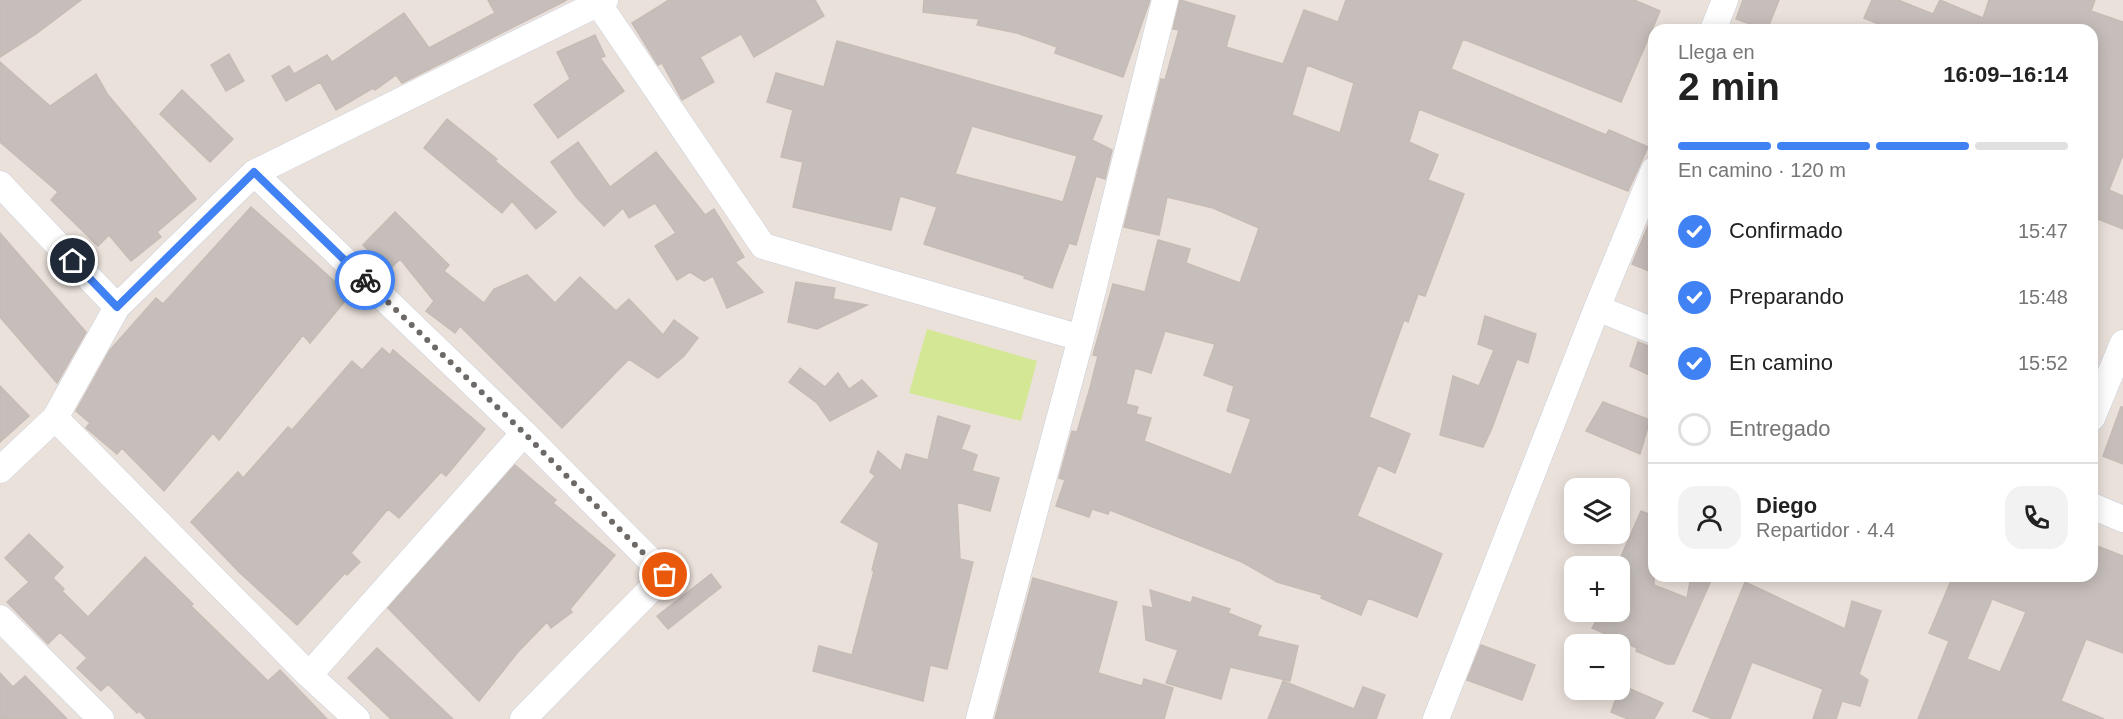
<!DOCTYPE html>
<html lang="es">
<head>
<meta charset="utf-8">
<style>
  body { margin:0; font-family:Helvetica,sans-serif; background:#f2f2f2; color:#222; height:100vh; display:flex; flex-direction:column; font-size:22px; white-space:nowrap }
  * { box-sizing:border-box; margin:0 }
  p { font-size:20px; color:#767676 }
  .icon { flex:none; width:33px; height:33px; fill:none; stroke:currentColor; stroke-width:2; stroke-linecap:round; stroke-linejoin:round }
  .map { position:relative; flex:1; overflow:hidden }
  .side { position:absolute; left:1648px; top:24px; width:450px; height:558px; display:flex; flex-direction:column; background:#fff; border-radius:18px; box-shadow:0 3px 15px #0003 }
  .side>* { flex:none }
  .fabs { position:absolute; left:1564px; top:478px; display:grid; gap:12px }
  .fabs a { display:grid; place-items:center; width:66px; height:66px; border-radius:12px; background:#fff; box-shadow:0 3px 15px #0003; font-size:30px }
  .pin { position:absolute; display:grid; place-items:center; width:51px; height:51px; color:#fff; margin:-26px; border:3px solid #fff; border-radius:50%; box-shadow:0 2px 6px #0007 }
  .courier { position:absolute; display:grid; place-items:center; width:60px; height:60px; margin:-30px; border:4px solid #4081f3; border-radius:50%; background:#fff; color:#222; box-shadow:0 2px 8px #0007 }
  .summary em { font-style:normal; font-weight:700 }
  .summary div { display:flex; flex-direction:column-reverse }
  .summary { display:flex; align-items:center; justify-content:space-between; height:102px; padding:0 30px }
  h1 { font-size:39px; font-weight:700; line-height:45px }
  .bar { display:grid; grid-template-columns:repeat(4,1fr); gap:9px 6px; align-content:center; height:72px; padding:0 30px }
  .bar i { height:8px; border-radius:4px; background:#e0e0e0 }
  .bar .selected { background:#4081f3 }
  .bar p { grid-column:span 4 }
  .line { display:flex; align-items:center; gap:15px; padding:0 30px; border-top:2px solid #e0e0e0 }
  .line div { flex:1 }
  .round { display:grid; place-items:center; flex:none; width:63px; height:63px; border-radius:18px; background:#f2f2f2 }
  ol { padding:0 30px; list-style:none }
  li { display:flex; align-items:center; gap:18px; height:66px }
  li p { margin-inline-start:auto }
  li .icon { padding:6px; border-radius:50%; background:#4081f3; color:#fff; stroke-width:4 }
  li:last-child { color:#767676 }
  li i { width:33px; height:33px; border:3px solid #e0e0e0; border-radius:50% }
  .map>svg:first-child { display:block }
  .pitch { fill:#d3e795 }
  .building { fill:#c6beba; stroke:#c6bcb5; stroke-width:1.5; fill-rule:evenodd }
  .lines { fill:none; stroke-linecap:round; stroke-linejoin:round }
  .street-casing { stroke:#c9cfda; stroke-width:27 }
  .street { stroke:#fff; stroke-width:26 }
  .done { stroke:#6d6967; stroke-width:6; stroke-dasharray:0 10.8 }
  .route { stroke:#4081f3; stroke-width:8 }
</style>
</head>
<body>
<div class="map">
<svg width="2123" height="719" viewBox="0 0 2123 719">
  <rect width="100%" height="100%" fill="#ebe1db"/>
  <path class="pitch" d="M 927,329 L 1037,361 L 1021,421 L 909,393 Z"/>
  <path class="building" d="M 0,0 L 81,0 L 36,34 L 0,57 Z
    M 488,0 L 567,0 L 402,83 L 396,75 L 375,90 L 373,88 L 336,110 L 320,82 L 286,101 L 272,76 L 289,66 L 294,74 L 327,55 L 332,62 L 404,13 L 429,48 L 495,13 Z
    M 669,0 L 815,0 L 824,16 L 754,57 L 741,34 L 700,57 L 714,82 L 682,100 L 662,63 L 658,65 L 632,23 Z
    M 924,0 L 1150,0 L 1123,77 L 1055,53 L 1057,47 L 1017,33 L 977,25 L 979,19 L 923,12 Z
    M 1180,0 L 1235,16 L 1226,47 L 1283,64 L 1304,10 L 1338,22 L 1346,0 L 1634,0 L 1660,11 L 1621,102 L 1463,39 L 1451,69 L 1606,135 L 1609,130 L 1648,147 L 1628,191 L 1419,109 L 1409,142 L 1438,155 L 1428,180 L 1464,194 L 1425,296 L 1418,294 L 1408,322 L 1404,320 L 1369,417 L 1410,434 L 1395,473 L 1378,465 L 1357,516 L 1442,554 L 1417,617 L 1368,598 L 1361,615 L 1321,598 L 1322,595 L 1277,582 L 1242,562 L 1110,510 L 1108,514 L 1092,509 L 1089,517 L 1056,506 L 1065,480 L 1059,478 L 1072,431 L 1077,432 L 1090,388 L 1098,356 L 1093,355 L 1113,284 L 1145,292 L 1158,240 L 1190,249 L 1186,263 L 1240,283 L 1259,228 L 1213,208 L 1167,197 L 1159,235 L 1124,227 L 1161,79 L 1165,80 L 1179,30 L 1173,29 ZM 1307,65 L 1354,83 L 1340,133 L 1292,115 ZM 1165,331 L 1215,344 L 1204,375 L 1234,386 L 1227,411 L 1251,419 L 1231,475 L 1144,441 L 1151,418 L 1136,414 L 1138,407 L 1126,404 L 1135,368 L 1151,373 Z
    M 1743,0 L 1779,0 L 1767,30 L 1736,19 Z
    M 1872,0 L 1898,0 L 1933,14 L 1940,0 L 1983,18 L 1989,0 L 2095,0 L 2091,11 L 2123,22 L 2123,155 L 2109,190 L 2123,196 L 2123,229 L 2098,219 L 2092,229 L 2092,30 L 1893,30 L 1864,18 Z
    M 595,35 L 605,56 L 600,58 L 624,91 L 558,138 L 534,105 L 570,79 L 557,52 Z
    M 837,41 L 1102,116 L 1092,140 L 1112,150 L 1105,179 L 1096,176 L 1076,245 L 1069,243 L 1052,288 L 1024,278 L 1025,276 L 924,244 L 937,207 L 900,196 L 891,230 L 793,207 L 803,162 L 781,157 L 793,110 L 767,102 L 776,73 L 824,87 ZM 972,126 L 1077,156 L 1063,202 L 955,174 Z
    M 229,54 L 244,81 L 226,91 L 211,65 Z
    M 0,62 L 50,106 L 96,74 L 108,95 L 196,199 L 157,232 L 161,237 L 131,261 L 109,235 L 98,246 L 51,200 L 58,192 L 0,142 Z
    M 182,90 L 233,139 L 210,162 L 160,114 Z
    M 447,119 L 497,159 L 495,161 L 556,212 L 536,229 L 512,201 L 502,213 L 424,148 Z
    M 578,142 L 610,187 L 656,152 L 705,215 L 714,209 L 744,257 L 735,262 L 763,292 L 727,308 L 713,276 L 704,281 L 690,272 L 677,280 L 655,246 L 676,233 L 655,203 L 629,218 L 623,208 L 604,226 L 577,198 L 551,162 Z
    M 251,207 L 350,295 L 310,343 L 303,335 L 219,440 L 213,433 L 164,491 L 122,448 L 117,454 L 86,428 L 90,423 L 76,411 L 110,350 L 156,298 L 163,304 Z
    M 395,212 L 449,265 L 444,271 L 484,303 L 494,289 L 527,275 L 555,303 L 580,277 L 616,311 L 629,299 L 663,335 L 674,320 L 698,338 L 684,356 L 658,378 L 629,359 L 562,428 L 460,326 L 455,333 L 426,311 L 434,301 L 400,259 L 389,270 L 363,245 Z
    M 1654,212 L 1654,273 L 1632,264 Z
    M 0,233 L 86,332 L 57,383 L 0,317 Z
    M 796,282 L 835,288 L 833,299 L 867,305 L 817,329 L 788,322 Z
    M 1485,316 L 1536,334 L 1528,363 L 1517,359 L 1492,428 L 1483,447 L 1440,435 L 1453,376 L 1479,386 L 1494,350 L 1478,344 Z
    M 1638,342 L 1654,348 L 1654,377 L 1630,366 Z
    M 382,348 L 390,355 L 393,350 L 485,429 L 446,476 L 441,472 L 399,518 L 388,509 L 351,553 L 360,562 L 347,575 L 345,573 L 297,625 L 239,572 L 191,522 L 238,472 L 243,478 L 288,427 L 292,430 L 352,361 L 362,370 Z
    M 800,368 L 825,387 L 838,373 L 849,389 L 862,380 L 877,396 L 830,421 L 817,403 L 789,382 Z
    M 0,386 L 29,416 L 0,442 Z
    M 1603,402 L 1650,420 L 1640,454 L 1586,431 Z
    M 2121,407 L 2123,407 L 2123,464 L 2103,456 Z
    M 938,416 L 970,426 L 961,449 L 977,455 L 972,471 L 999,478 L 990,511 L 957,502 L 960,559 L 973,562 L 947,669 L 930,665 L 923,701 L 813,671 L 819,646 L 852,655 L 874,571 L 872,570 L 879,543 L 841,522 L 875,476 L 870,472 L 878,451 L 901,471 L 906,454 L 928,460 Z
    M 515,465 L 556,500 L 553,503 L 615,555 L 570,609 L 572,612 L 551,628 L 547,622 L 518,652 L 479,701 L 388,608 Z
    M 1641,511 L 1654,516 L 1654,585 L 1687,598 L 1691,576 L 1713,576 L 1674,664 L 1667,664 L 1636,651 L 1637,648 L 1592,628 L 1602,612 L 1620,612 L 1620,559 Z
    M 29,534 L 63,567 L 53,578 L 64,589 L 62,591 L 88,617 L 145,557 L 193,604 L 191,606 L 268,681 L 280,670 L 327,719 L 147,719 L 139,711 L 137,713 L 108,684 L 101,691 L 77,668 L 87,658 L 60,632 L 48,644 L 7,602 L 29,582 L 5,558 Z
    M 2092,544 L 2123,556 L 2123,653 L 2086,639 L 2061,701 L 2104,719 L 1918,719 L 1949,641 L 1929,633 L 1953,576 L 2092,576 ZM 1992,599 L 2026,612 L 2000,672 L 1967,659 Z
    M 711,574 L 721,587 L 668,629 L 657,616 Z
    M 1033,578 L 1117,602 L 1098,673 L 1142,686 L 1144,679 L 1173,688 L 1164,719 L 995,719 Z
    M 1745,582 L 1845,629 L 1852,601 L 1881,611 L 1859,674 L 1868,680 L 1860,706 L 1842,701 L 1836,719 L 1813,719 L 1823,689 L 1752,662 L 1730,719 L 1713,719 L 1693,711 Z
    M 1150,590 L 1191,603 L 1193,597 L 1230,609 L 1228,613 L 1261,626 L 1257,636 L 1298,646 L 1290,681 L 1230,667 L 1221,699 L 1166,683 L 1178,650 L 1146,640 L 1143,606 L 1153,608 Z
    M 1481,645 L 1535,665 L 1522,700 L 1467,680 Z
    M 377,648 L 453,719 L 391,719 L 348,678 Z
    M 0,673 L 13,687 L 25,676 L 67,719 L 0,719 Z
    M 1283,681 L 1354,709 L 1363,687 L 1385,695 L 1376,719 L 1268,719 Z
    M 1621,685 L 1663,703 L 1654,719 L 1628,719 L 1611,712 Z"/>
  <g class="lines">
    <g class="street-casing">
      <path id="street" d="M 596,0 L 763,246 L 1081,338
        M 1713,30 L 1725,0
        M 254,173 L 524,433 L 665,575 L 523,719
        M 0,184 L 117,307
        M 1597,308 L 1654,331
        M 55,418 L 309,675 L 357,719
        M 2092,418 L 2123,343
        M 0,470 L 55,418 L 117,307 L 254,173 L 605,0
        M 2092,506 L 2123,519
        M 0,618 L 101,719
        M 309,675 L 524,433
        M 979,719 L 1081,338 L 1165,0
        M 1436,719 L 1597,308 L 1654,170"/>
    </g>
    <use href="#street" class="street"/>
  </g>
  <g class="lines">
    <path class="done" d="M 365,280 L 524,433 L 665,575"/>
    <path class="route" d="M 73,261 L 117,307 L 254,172 L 365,280"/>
  </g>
</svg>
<div class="fabs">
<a><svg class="icon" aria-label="layers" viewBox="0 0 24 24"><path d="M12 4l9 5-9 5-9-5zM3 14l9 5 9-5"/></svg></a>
<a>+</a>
<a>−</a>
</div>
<div class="pin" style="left:665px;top:575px;background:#ea580c"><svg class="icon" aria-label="bag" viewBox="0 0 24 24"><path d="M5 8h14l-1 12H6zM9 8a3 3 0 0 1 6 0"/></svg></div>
<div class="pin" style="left:73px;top:261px;background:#1f2937"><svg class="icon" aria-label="home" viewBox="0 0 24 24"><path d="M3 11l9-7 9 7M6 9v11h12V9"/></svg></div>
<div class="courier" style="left:365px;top:280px"><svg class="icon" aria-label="bike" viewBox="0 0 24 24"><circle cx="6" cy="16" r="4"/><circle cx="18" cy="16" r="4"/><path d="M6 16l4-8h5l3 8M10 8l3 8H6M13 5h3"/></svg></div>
<section class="side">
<div class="summary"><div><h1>2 min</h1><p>Llega en</p></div><em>16:09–16:14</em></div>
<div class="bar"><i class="selected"></i><i class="selected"></i><i class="selected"></i><i></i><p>En camino · 120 m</p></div>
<ol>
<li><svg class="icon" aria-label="check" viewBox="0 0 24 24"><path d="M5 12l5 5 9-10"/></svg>Confirmado<p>15:47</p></li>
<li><svg class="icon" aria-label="check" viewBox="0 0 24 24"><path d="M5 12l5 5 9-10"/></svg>Preparando<p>15:48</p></li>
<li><svg class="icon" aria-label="check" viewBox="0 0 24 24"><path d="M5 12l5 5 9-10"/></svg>En camino<p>15:52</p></li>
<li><i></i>Entregado</li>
</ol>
<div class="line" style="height:108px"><a class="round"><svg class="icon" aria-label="person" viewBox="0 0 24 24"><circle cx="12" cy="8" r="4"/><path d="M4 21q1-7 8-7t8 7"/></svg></a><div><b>Diego</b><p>Repartidor · 4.4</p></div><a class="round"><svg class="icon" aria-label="phone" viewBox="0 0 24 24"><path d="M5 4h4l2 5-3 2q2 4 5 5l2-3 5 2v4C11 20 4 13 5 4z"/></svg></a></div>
</section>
</div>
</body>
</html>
